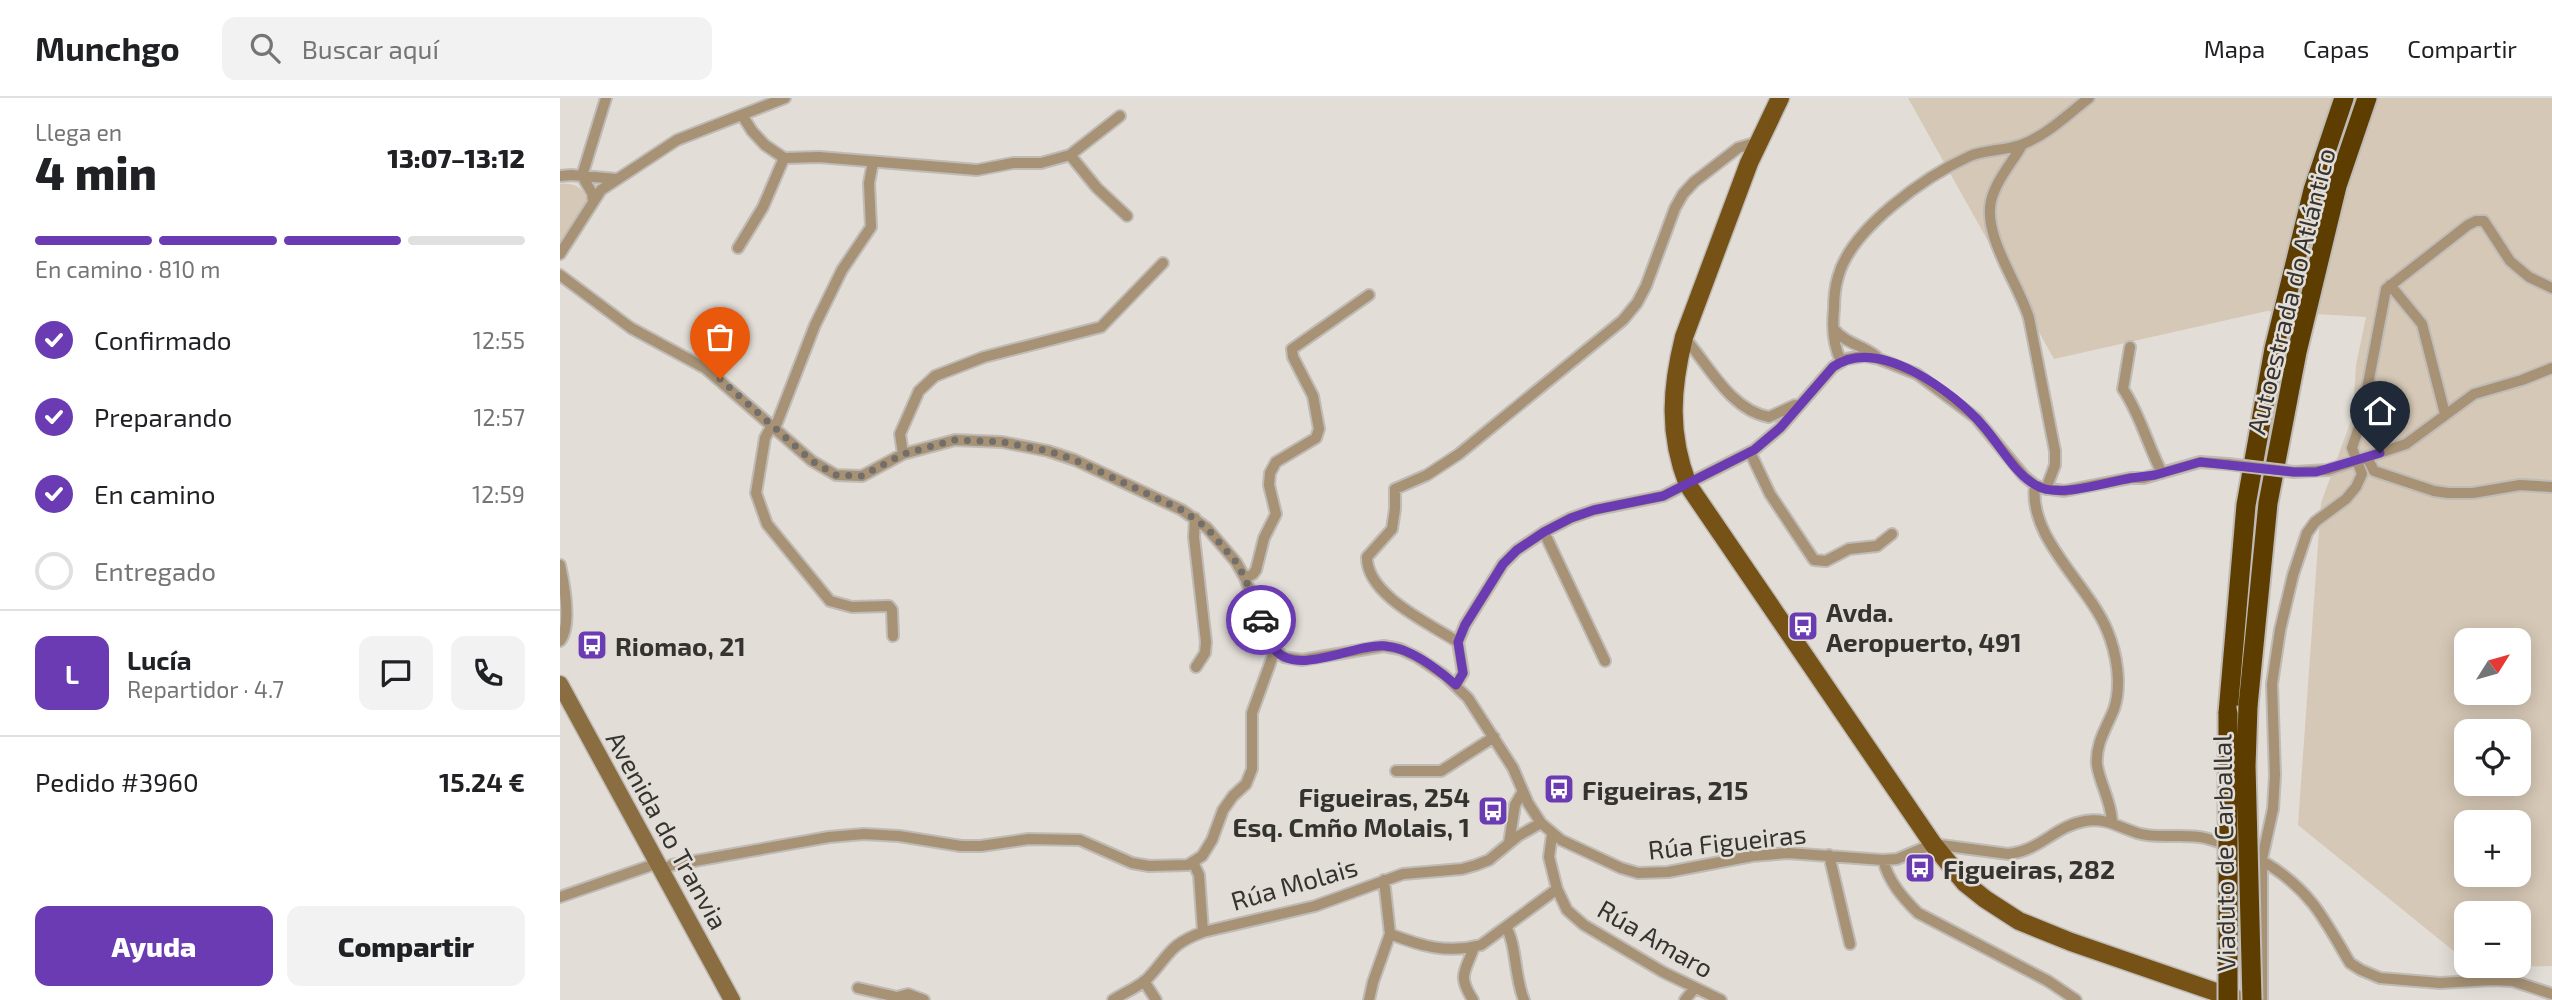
<!DOCTYPE html>
<html lang="es">
<head>
<meta charset="utf-8">
<style>
  body { margin:0; font-family:"Exo 2",sans-serif; background:#f2f2f2; color:#202124; height:100vh; display:flex; flex-direction:column; font-size:26px; white-space:nowrap }
  * { box-sizing:border-box; margin:0 }
  p { font-size:23px; color:#757577 }
  .icon { flex:none; width:38px; height:38px; fill:none; stroke:currentColor; stroke-width:2; stroke-linecap:round; stroke-linejoin:round }
  .map { position:relative; flex:1; overflow:hidden }
  .drawer { display:flex; flex-direction:column; background:#fff; width:560px }
  .drawer>* { flex:none }
  .needle { width:46px; rotate:53deg }
  .controls { position:absolute; left:1894px; top:530px; display:grid; gap:14px }
  .controls a { display:grid; place-items:center; width:77px; height:77px; border-radius:14px; background:#fff; box-shadow:0 4px 18px #0003; font-size:35px }
  .pin { position:absolute; display:grid; place-items:center; width:60px; height:60px; color:#fff; margin:-72px -30px; border-radius:50% 50% 50% 0; rotate:-45deg; box-shadow:0 0 7px #0007 }
  .pin .icon { rotate:45deg }
  .courier { position:absolute; display:grid; place-items:center; width:70px; height:70px; margin:-35px; border:5px solid #6a3bb2; border-radius:50%; background:#fff; color:#222; box-shadow:0 2px 9px #0007 }
  .headline em { font-style:normal; font-weight:800 }
  .headline div { display:flex; flex-direction:column-reverse }
  .headline { display:flex; align-items:center; justify-content:space-between; height:119px; padding:0 35px }
  h1 { font-size:46px; font-weight:800; line-height:52px }
  .bar { display:grid; grid-template-columns:repeat(4,1fr); gap:10px 7px; align-content:center; height:84px; padding:0 35px }
  .bar i { height:9px; border-radius:5px; background:#e0e0e0 }
  .bar .selected { background:#6a3bb2 }
  .bar p { grid-column:span 4 }
  .line { display:flex; align-items:center; gap:18px; padding:0 35px; border-top:2px solid #e0e0e0 }
  .line div { flex:1 }
  .round { display:grid; place-items:center; flex:none; width:74px; height:74px; border-radius:14px; background:#f2f2f2 }
  ol { padding:0 35px; list-style:none }
  li { display:flex; align-items:center; gap:21px; height:77px }
  li p { margin-inline-start:auto }
  li .icon { padding:7px; border-radius:50%; background:#6a3bb2; color:#fff; stroke-width:4 }
  li:last-child { color:#757577 }
  li i { width:38px; height:38px; border:4px solid #e0e0e0; border-radius:50% }
  .primary-button { display:flex; gap:14px; margin-top:auto; padding:14px 35px }
  .primary-button a { flex:1; height:80px; border-radius:14px; background:#6a3bb2; color:#fff; font-size:28px; font-weight:800; line-height:80px; text-align:center }
  .primary-button a+a { background:#f2f2f2; color:#202124 }
  header { display:flex; align-items:center; gap:42px; box-sizing:border-box; height:98px; padding:0 35px; background:#fff; border-bottom:2px solid #e0e0e0 }
  header strong { font-size:33px }
  nav { display:flex; gap:38px; margin-inline-start:auto; font-size:24px }
  .search { width:490px; height:63px; background:#f2f2f2; display:flex; align-items:center; gap:18px; box-sizing:border-box; padding:0 24px; border-radius:14px; color:#757577; font-size:26px }
  main { display:flex; flex:1; min-height:0 }
  .map>svg:first-child { display:block }
  .green { fill:#d6c8b6; fill-rule:evenodd }
  .lines { fill:none; stroke-linecap:round; stroke-linejoin:round }
  .street-casing { stroke:#bfbbb6; stroke-width:14 }
  .secondary-casing { stroke:#bfbbb6; stroke-width:19 }
  .primary-casing { stroke:#bfbbb6; stroke-width:21 }
  .highway-casing { stroke:#bfbbb6; stroke-width:23 }
  .street { stroke:#a79276; stroke-width:10 }
  .secondary { stroke:#8b6d42; stroke-width:16 }
  .primary { stroke:#765217; stroke-width:18 }
  .highway { stroke:#5e3d00; stroke-width:19 }
  .street-bridge-casing { stroke:#bfbbb6; stroke-width:14; stroke-linecap:butt }
  .highway-bridge-casing { stroke:#bfbbb6; stroke-width:23; stroke-linecap:butt }
  .street-bridge { stroke:#a79276; stroke-width:10 }
  .highway-bridge { stroke:#5e3d00; stroke-width:19 }
  .done { stroke:#726e6a; stroke-width:7; stroke-dasharray:0 12.6 }
  .route { stroke:#6a3bb2; stroke-width:9 }
  .labels { text-anchor:middle; dominant-baseline:central; stroke-width:5; stroke-linejoin:round; paint-order:stroke }
  .street-label { font-size:26px; fill:#353330; stroke:#e2ddd7 }
  .poi-label { font-size:26px; font-weight:bold; fill:#353330; stroke:#e2ddd7; text-anchor:start }
</style>
</head>
<body>
<header>
<strong>Munchgo</strong>
<div class="search"><svg class="icon" aria-label="search" viewBox="0 0 24 24"><circle cx="10" cy="10" r="6"/><path d="M15 15l6 6"/></svg>Buscar aquí</div>
<nav><a>Mapa</a><a>Capas</a><a>Compartir</a></nav>
</header>
<main>
<section class="drawer">
<div class="headline"><div><h1>4 min</h1><p>Llega en</p></div><em>13:07–13:12</em></div>
<div class="bar"><i class="selected"></i><i class="selected"></i><i class="selected"></i><i></i><p>En camino · 810 m</p></div>
<ol>
<li><svg class="icon" aria-label="check" viewBox="0 0 24 24"><path d="M5 12l5 5 9-10"/></svg>Confirmado<p>12:55</p></li>
<li><svg class="icon" aria-label="check" viewBox="0 0 24 24"><path d="M5 12l5 5 9-10"/></svg>Preparando<p>12:57</p></li>
<li><svg class="icon" aria-label="check" viewBox="0 0 24 24"><path d="M5 12l5 5 9-10"/></svg>En camino<p>12:59</p></li>
<li><i></i>Entregado</li>
</ol>
<div class="line" style="height:126px"><b class="round" style="background:#6a3bb2;color:#fff">L</b><div><b>Lucía</b><p>Repartidor · 4.7</p></div><a class="round"><svg class="icon" aria-label="chat" viewBox="0 0 24 24"><path d="M4 5h16v11H9l-5 4z"/></svg></a><a class="round"><svg class="icon" aria-label="phone" viewBox="0 0 24 24"><path d="M5 4h4l2 5-3 2q2 4 5 5l2-3 5 2v4C11 20 4 13 5 4z"/></svg></a></div>
<div class="line" style="height:91px"><div>Pedido #3960</div><b>15.24 €</b></div>
<div class="primary-button"><a>Ayuda</a><a>Compartir</a></div>
</section>
<div class="map">
<svg width="1992" height="902" viewBox="0 0 1992 902">
  <rect width="100%" height="100%" fill="#e2ddd7"/>
  <path class="green" d="M 1348,0 L 1992,0 L 1992,868 L 1913,869 L 1958,868 L 1958,816 L 1906,816 L 1906,863 L 1738,727 L 1761,405 L 1793,317 L 1796,267 L 1806,219 L 1707,213 L 1494,261 ZM 1906,542 L 1958,542 L 1958,595 L 1906,595 ZM 1906,634 L 1958,634 L 1958,686 L 1906,686 ZM 1906,724 L 1958,724 L 1958,777 L 1906,777 Z
    M 0,86 C 14,85 25,89 27,105 L 0,151 Z"/>
  <g class="lines">
    <g class="street-casing">
      <path id="street" d="M 182,17 L 192,33 L 205,47 L 224,60 L 259,59 L 417,72 L 453,65 L 481,65 L 510,57 L 560,18
        M 1462,47 C 1452,65 1436,82 1431,103 C 1423,139 1459,186 1469,220 L 1495,353 L 1495,367 L 1486,391
        M 510,57 L 537,90 L 567,118
        M 0,78 L 11,77 L 57,81
        M 33,103 L 32,95 L 22,78 L 46,0
        M 178,150 L 203,109 L 224,60
        M 0,156 L 41,92 L 117,42 L 225,0
        M 0,177 L 71,230 L 145,270 L 252,363 L 276,377 L 302,378 L 343,356 L 395,342 L 442,344 L 488,353 L 515,362 L 622,412 L 647,430 L 676,464 L 685,480 L 707,539 L 715,552 L 724,559 L 742,562 L 824,548 L 840,551 L 857,559 L 884,577 L 908,600 L 953,670 L 968,705 L 981,725 L 1001,742 L 1061,770 L 1078,775 L 1108,774 L 1192,758 L 1228,755 L 1323,762 L 1337,761 L 1373,746 L 1448,756 C 1480,753 1495,728 1525,723 C 1548,719 1561,731 1581,736 C 1602,741 1625,735 1645,740 C 1686,751 1726,772 1753,806 C 1767,824 1778,845 1790,865 L 1801,872 L 1820,880 L 1880,885 L 1933,882 L 1953,883 L 1992,896
        M 1830,187 L 1862,226 L 1885,316
        M 1274,231 C 1286,246 1303,247 1317,259
        M 1124,239 C 1148,266 1170,312 1209,319 L 1235,307
        M 1570,249 L 1563,291 C 1580,316 1588,348 1602,375
        M 1281,263 C 1273,247 1272,229 1274,211 C 1274,200 1275,189 1278,179 C 1291,130 1366,78 1410,58 C 1426,51 1446,53 1463,46 C 1487,37 1508,16 1529,0
        M 212,327 L 205,340 L 196,395 L 207,426 L 270,503 L 292,509 L 329,508 L 332,512 L 333,538
        M 215,330 L 255,227 L 282,172 L 311,129 L 309,85 L 313,64
        M 1190,354 L 1210,396 L 1254,462 L 1266,463 L 1289,451 L 1317,448 L 1332,436
        M 343,356 L 340,336 L 359,293 L 375,278 L 424,259 L 541,229 L 603,165
        M 1807,359 L 1814,373 L 1874,393 L 1888,395 L 1913,395 L 1960,387 L 1992,389
        M 1734,374 L 1768,372 L 1846,346 L 1914,296 L 1962,282 L 1992,270
        M 1475,387 C 1468,440 1528,486 1547,532 C 1557,556 1562,587 1554,611 C 1547,629 1535,646 1537,667 C 1540,686 1551,703 1552,723
        M 635,420 L 634,439 L 646,544 L 645,555 L 636,569
        M 984,434 L 1045,563
        M 0,467 C 4,485 12,528 0,543
        M 685,480 L 693,476 L 696,472 L 704,440 L 716,416 L 709,387 L 710,375 L 716,364 L 756,340 L 759,331 L 753,298 L 733,259 L 732,251 L 809,197
        M 898,544 C 870,526 806,497 807,459 L 832,431 L 835,411 L 835,391 L 867,377 L 899,356 L 1063,222 L 1077,205 L 1086,188 L 1115,110 L 1123,96 L 1134,84 L 1178,50 L 1198,44
        M 896,587 L 903,575 L 898,544 L 905,527 L 943,466 L 957,452 L 984,434 L 1011,420 L 1034,412 L 1103,398 L 1194,352 L 1220,330 L 1273,269 L 1286,261 L 1304,258 L 1319,261 L 1357,276 L 1416,320 L 1464,378 L 1475,387 L 1483,390 L 1504,393 L 1571,380 L 1584,380 L 1640,364 L 1668,366
        M 836,673 L 881,673 L 934,639
        M 992,737 L 989,759 L 997,791 L 1007,812 L 1024,827 L 1103,874 L 1161,902
        M 949,745 L 955,707 L 963,693
        M 1269,757 L 1290,846
        M 1323,762 C 1329,784 1342,799 1358,815 L 1488,883 L 1516,902
        M 633,764 L 639,777 L 643,834
        M 102,772 L 112,767 L 269,739 L 304,736 L 339,738 L 401,748 L 421,748 L 469,741 L 520,742 L 572,765 L 589,768 L 628,767 L 642,758 L 652,742 L 663,712 L 673,698 L 686,686 L 692,671 L 692,615 L 715,552
        M 0,799 L 98,765
        M 946,829 C 957,848 954,878 964,902
        M 830,836 C 861,848 887,856 921,847 L 997,791
        M 584,883 L 596,902
        M 298,890 L 337,899 L 348,896 L 364,902
        M 553,902 C 564,895 578,889 587,881 C 610,857 608,847 643,834 L 755,808 L 843,776 L 902,771 L 916,767 L 929,762 L 958,738 L 981,725
        M 809,902 L 813,884 L 830,836 L 824,782
        M 913,902 C 897,877 905,875 914,849
        M 1125,902 L 1134,891
        M 1702,902 L 1702,761 L 1713,711 L 1715,677 L 1712,586 L 1720,532 L 1733,477 L 1747,435 L 1755,424 L 1786,401 L 1796,389 L 1802,376 L 1792,350 L 1801,323 L 1826,191 L 1908,127 L 1916,123 L 1924,123 L 1950,163 L 1969,179 L 1992,190"/>
    </g>
    <g class="secondary-casing">
      <path id="secondary" d="M 0,586 L 172,902"/>
    </g>
    <g class="primary-casing">
      <path id="primary" d="M 1220,0 L 1189,65 L 1124,239 C 1111,291 1108,336 1128,387 L 1373,746 L 1405,785 L 1425,801 L 1459,823 L 1511,844 L 1679,902"/>
    </g>
    <g class="highway-casing">
      <path id="highway" d="M 1688,608 L 1708,405 L 1737,254 L 1777,88 L 1807,0
        M 1668,615 L 1686,407 L 1714,251 L 1753,92 L 1784,0"/>
    </g>
    <use href="#street" class="street"/>
    <use href="#secondary" class="secondary"/>
    <use href="#primary" class="primary"/>
    <use href="#highway" class="highway"/>
    <g class="street-bridge-casing">
      <path id="street-bridge" d="M 1668,366 L 1734,374"/>
    </g>
    <g class="highway-bridge-casing">
      <path id="highway-bridge" d="M 1688,608 L 1686,668 L 1692,902
        M 1668,902 L 1668,615"/>
    </g>
    <use href="#street-bridge" class="street-bridge"/>
    <use href="#highway-bridge" class="highway-bridge"/>
  </g>
  <g class="lines">
    <path class="done" d="M 160,281 L 252,363 L 276,377 L 302,378 L 343,356 L 395,342 L 442,344 L 488,353 L 515,362 L 622,412 L 647,430 L 676,464 L 685,480 L 701,522"/>
    <path class="route" d="M 701,522 C 704,532 708,544 715,552 C 739,579 795,545 825,548 C 851,550 877,571 896,587 L 903,575 L 898,544 L 905,527 L 943,466 L 957,452 L 984,434 L 1011,420 L 1034,412 L 1103,398 L 1194,352 L 1220,330 L 1273,269 C 1318,237 1394,294 1424,329 C 1441,348 1457,381 1482,390 C 1506,398 1547,384 1571,380 L 1595,377 L 1640,364 L 1734,374 L 1756,374 L 1820,355"/>
  </g>
  <defs>
    <g id="bus-square" transform="scale(1.575)"><rect x="-9" y="-9" width="18" height="18" rx="4" fill="#6a3bb2" stroke="#e2ddd7"/><path d="M-5-6H5V4H4V6H2V4H-2V6H-4V4H-5ZM-3.5-4V0h7V-4ZM-3.5 1.2v1.5H-2V1.2ZM2 1.2v1.5H3.5V1.2Z" fill="#fff"/></g>
  </defs>
  <g fill-rule="evenodd">
    <use href="#bus-square" x="1243" y="528"/>
    <use href="#bus-square" x="32" y="547"/>
    <use href="#bus-square" x="999" y="691"/>
    <use href="#bus-square" x="933" y="713"/>
    <use href="#bus-square" x="1360" y="770"/>
  </g>
  <g class="labels">
    <g class="street-label">
      <text transform="translate(1730 193) rotate(-76)">Autoestrada do Atlántico</text>
      <text transform="translate(108 732) rotate(61)">Avenida do Tranvia</text>
      <text transform="translate(1167 743) rotate(-6)">Rúa Figueiras</text>
      <text transform="translate(1663 755) rotate(-91)">Viaduto de Carballal</text>
      <text transform="translate(734 785) rotate(-16)">Rúa Molais</text>
      <text transform="translate(1096 840) rotate(30)">Rúa Amaro</text>
    </g>
    <g class="poi-label">
      <text x="1266" y="513">Avda.<tspan x="1266" dy="30">Aeropuerto, 491</tspan></text>
      <text x="55" y="547">Riomao, 21</text>
      <text x="1022" y="691">Figueiras, 215</text>
      <text x="910" y="698" text-anchor="end">Figueiras, 254<tspan x="910" dy="30">Esq. Cmño Molais, 1</tspan></text>
      <text x="1383" y="770">Figueiras, 282</text>
    </g>
  </g>
</svg>
<div class="controls">
<a><svg class="needle" viewBox="-14 -14 28 28"><path d="M0-13l5 13h-10z" fill="#e53935"/><path d="M0 13l5-13h-10z" fill="#757577"/></svg></a>
<a><svg class="icon" aria-label="locate" viewBox="0 0 24 24"><circle cx="12" cy="12" r="6"/><path d="M12 2v4M12 18v4M2 12h4M18 12h4"/></svg></a>
<a>+</a>
<a>−</a>
</div>
<div class="pin" style="left:160px;top:281px;background:#ea580c"><svg class="icon" aria-label="bag" viewBox="0 0 24 24"><path d="M5 8h14l-1 12H6zM9 8a3 3 0 0 1 6 0"/></svg></div>
<div class="pin" style="left:1820px;top:355px;background:#1f2937"><svg class="icon" aria-label="home" viewBox="0 0 24 24"><path d="M3 11l9-7 9 7M6 9v11h12V9"/></svg></div>
<div class="courier" style="left:701px;top:522px"><svg class="icon" aria-label="car" viewBox="0 0 24 24"><path d="M5 17H2v-5l4-1 3-4h7l3 4 3 1v5h-3M9 17h6M6 11h13"/><circle cx="7" cy="17" r="2"/><circle cx="17" cy="17" r="2"/></svg></div>
</div>
</main>
</body>
</html>
